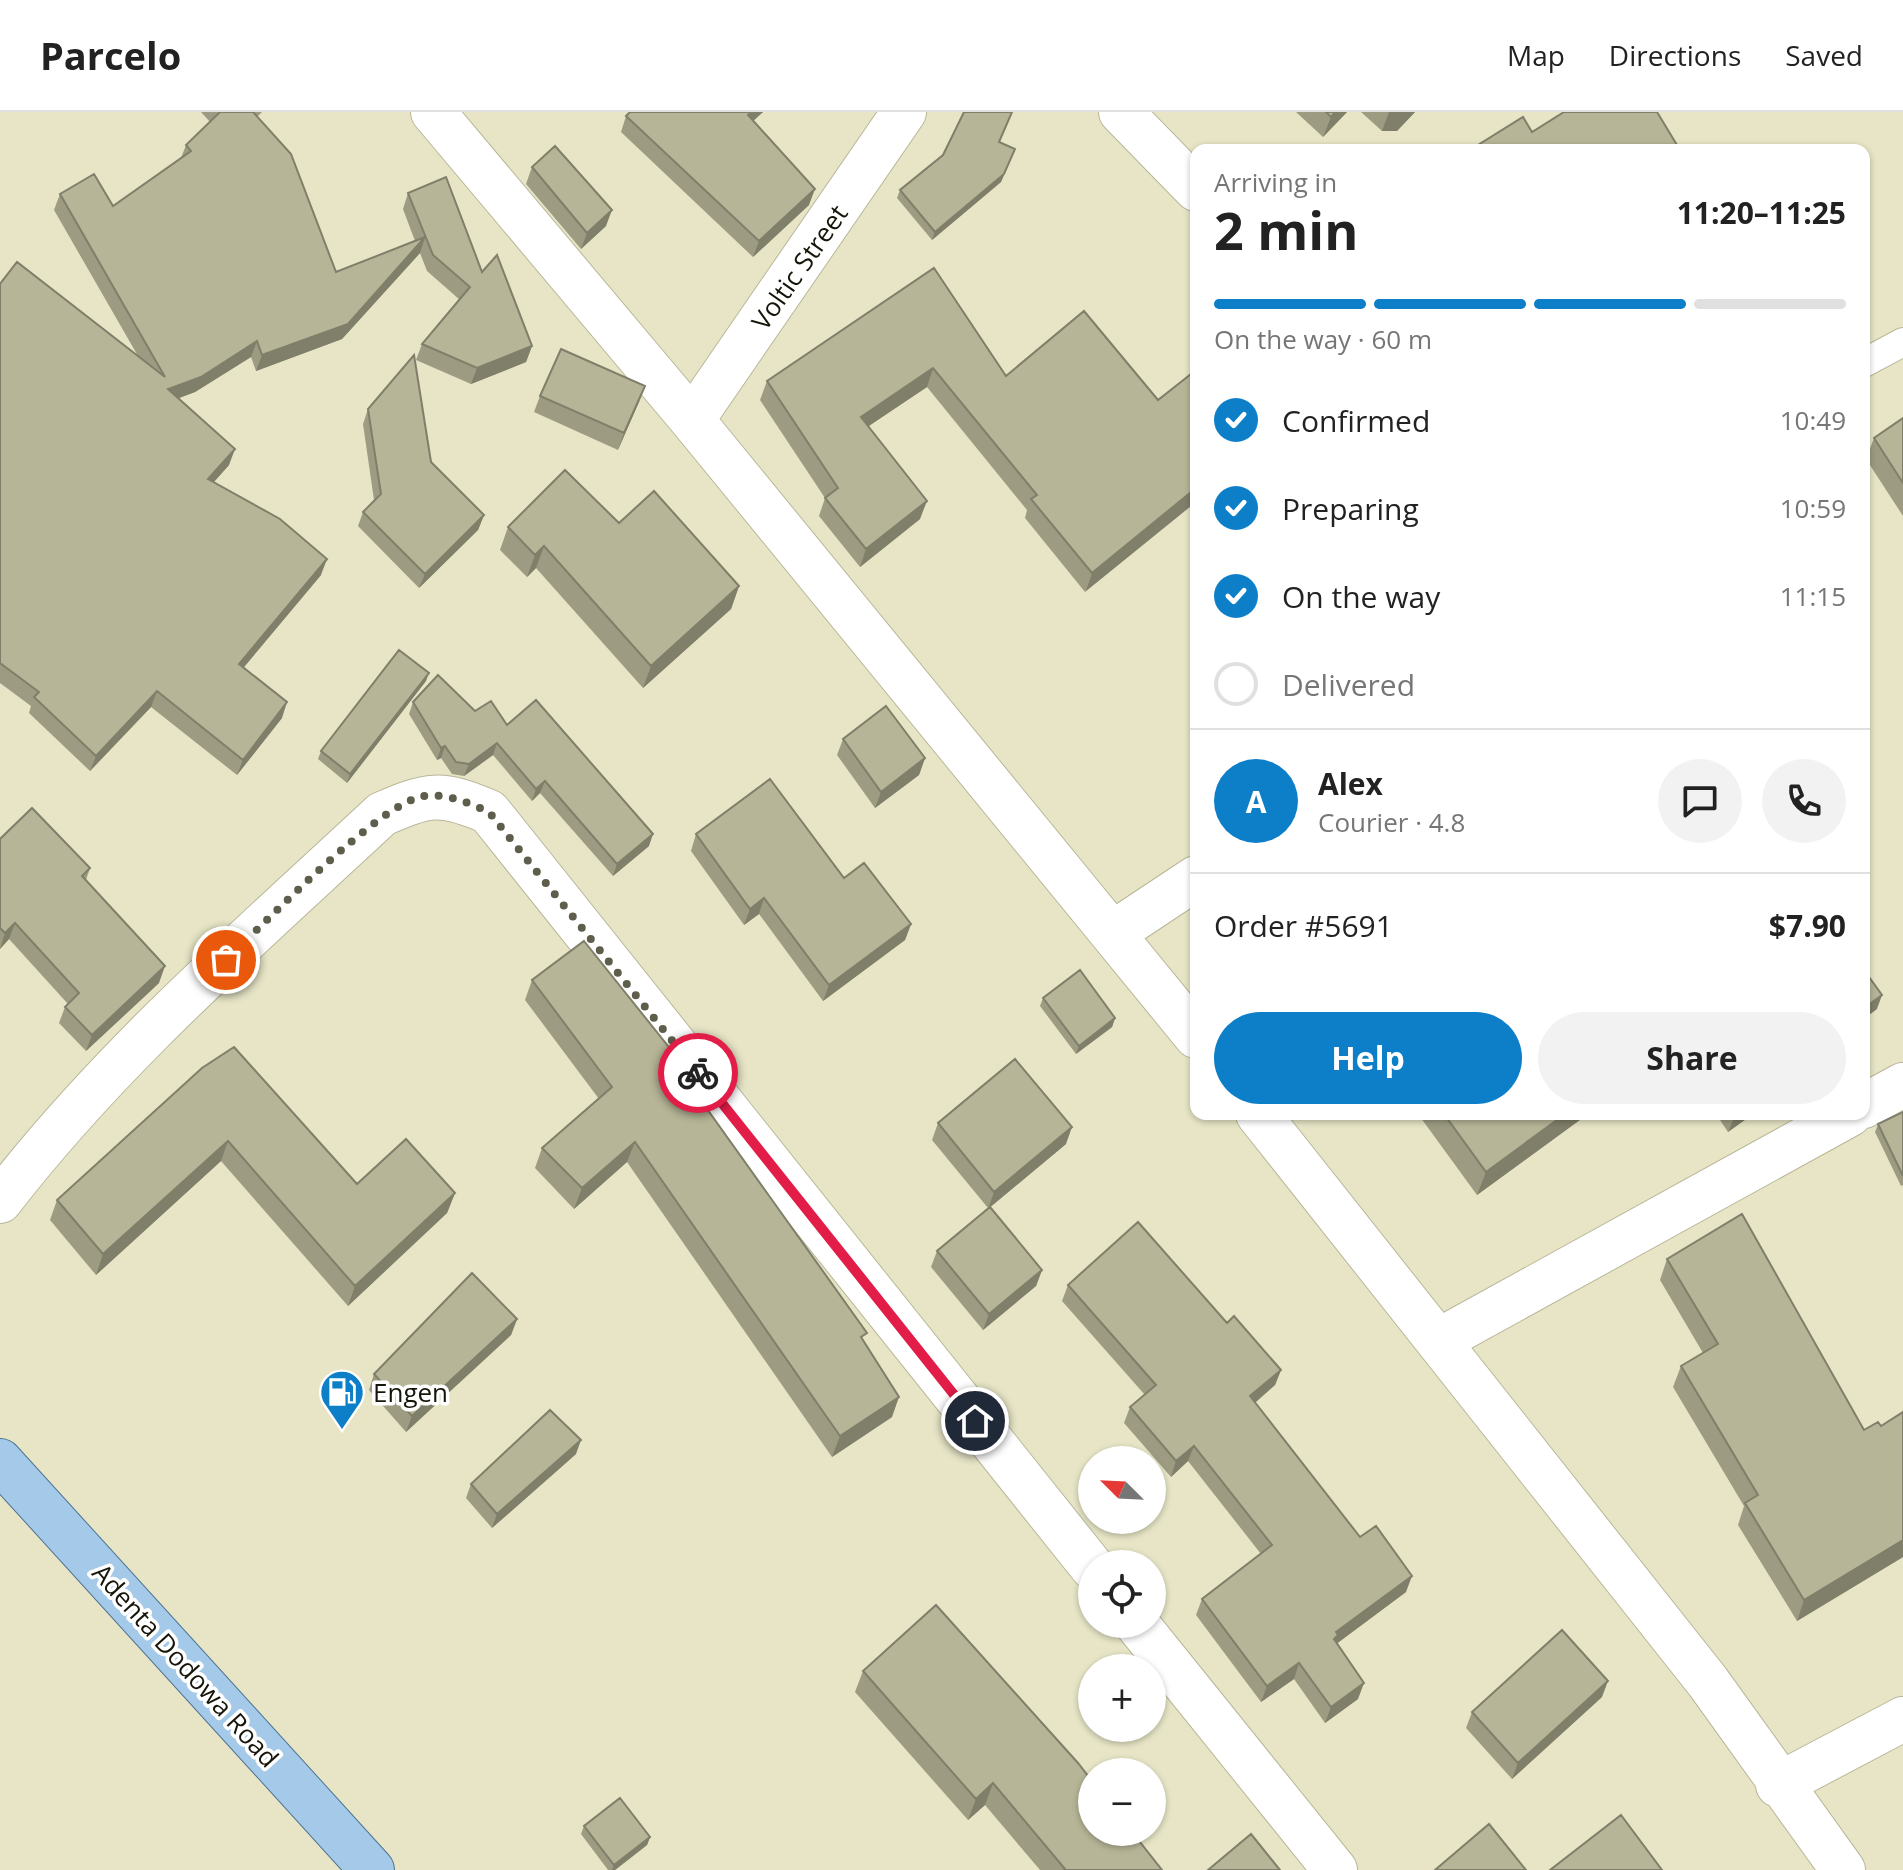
<!DOCTYPE html>
<html lang="en">
<head>
<meta charset="utf-8">
<style>
  body { margin:0; font-family:"Open Sans",sans-serif; background:#f2f2f2; color:#222; height:100vh; display:flex; flex-direction:column; font-size:30px; white-space:nowrap }
  * { box-sizing:border-box; margin:0 }
  p { font-size:26px; color:#767676 }
  .icon { flex:none; width:44px; height:44px; fill:none; stroke:currentColor; stroke-width:2; stroke-linecap:round; stroke-linejoin:round }
  .map { position:relative; flex:1; overflow:hidden }
  .details { position:absolute; left:1190px; top:32px; width:680px; height:976px; display:flex; flex-direction:column; background:#fff; border-radius:16px; box-shadow:0 2px 6px #0004 }
  .details>* { flex:none }
  .needle { width:52px; rotate:294deg }
  .tools { position:absolute; left:1078px; top:1334px; display:grid; gap:16px }
  .tools a { display:grid; place-items:center; width:88px; height:88px; border-radius:50%; background:#fff; box-shadow:0 2px 6px #0004; font-size:40px }
  .pin { position:absolute; display:grid; place-items:center; width:68px; height:68px; color:#fff; margin:-34px; border:4px solid #fff; border-radius:50%; box-shadow:0 2px 8px #0007 }
  .courier { position:absolute; display:grid; place-items:center; width:80px; height:80px; margin:-40px; border:6px solid #e11d48; border-radius:50%; background:#fff; color:#222; box-shadow:0 2px 10px #0007 }
  .head em { font-style:normal; font-weight:700 }
  .head div { display:flex; flex-direction:column-reverse }
  .head { display:flex; align-items:center; justify-content:space-between; height:136px; padding:0 24px }
  h1 { font-size:52px; font-weight:700; line-height:60px }
  .bar { display:grid; grid-template-columns:repeat(4,1fr); gap:12px 8px; align-content:center; height:96px; padding:0 24px }
  .bar i { height:10px; border-radius:6px; background:#e0e0e0 }
  .bar .selected { background:#0d7fc8 }
  .bar p { grid-column:span 4 }
  .line { display:flex; align-items:center; gap:20px; padding:0 24px; border-top:2px solid #e0e0e0 }
  .line div { flex:1 }
  .round { display:grid; place-items:center; flex:none; width:84px; height:84px; border-radius:42px; background:#f2f2f2 }
  ol { padding:0 24px; list-style:none }
  li { display:flex; align-items:center; gap:24px; height:88px }
  li p { margin-inline-start:auto }
  li .icon { padding:8px; border-radius:50%; background:#0d7fc8; color:#fff; stroke-width:4 }
  li:last-child { color:#767676 }
  li i { width:44px; height:44px; border:4px solid #e0e0e0; border-radius:50% }
  .cta { display:flex; gap:16px; margin-top:auto; padding:16px 24px }
  .cta a { flex:1; height:92px; border-radius:48px; background:#0d7fc8; color:#fff; font-size:32px; font-weight:700; line-height:92px; text-align:center }
  .cta a+a { background:#f2f2f2; color:#222 }
  header { display:flex; align-items:center; gap:48px; box-sizing:border-box; height:112px; padding:0 40px; background:#fff; border-bottom:2px solid #e0e0e0 }
  header strong { font-size:38px }
  nav { display:flex; gap:44px; margin-inline-start:auto; font-size:28px }
  .map>svg:first-child { display:block }
  .lines { fill:none; stroke-linecap:round; stroke-linejoin:round }
  .service-casing { stroke:#b9b799; stroke-width:30 }
  .minor-casing { stroke:#b9b799; stroke-width:46 }
  .primary-casing { stroke:#4c7391; stroke-width:46 }
  .service { stroke:#fff; stroke-width:28 }
  .minor { stroke:#fff; stroke-width:44 }
  .primary { stroke:#a5c9e8; stroke-width:44 }
  .wall { fill:#9d9c82 }
  .shaded-wall { fill:#7f7f6a }
  .building { fill:#b6b597; stroke:#7f7f6a; stroke-width:2 }
  .done { stroke:#5f5e4c; stroke-width:8; stroke-dasharray:0 14.4 }
  .route { stroke:#e11d48; stroke-width:10 }
  .labels { text-anchor:middle; dominant-baseline:central; stroke-width:7; stroke-linejoin:round; paint-order:stroke }
  .street-label { font-size:26px; fill:#16150a; stroke:#fff }
  .poi-label { font-size:26px; fill:#16150a; stroke:#fff; text-anchor:start }
</style>
</head>
<body>
<header>
<strong>Parcelo</strong>
<nav><a>Map</a><a>Directions</a><a>Saved</a></nav>
</header>
<div class="map">
<svg width="1903" height="1758" viewBox="0 0 1903 1758">
  <rect width="100%" height="100%" fill="#e7e5c6"/>
  <g class="lines">
    <g class="service-casing">
      <path id="service" d="M 1864,251 L 1903,230"/>
    </g>
    <g class="minor-casing">
      <path id="minor" d="M 433,0 L 692,308 L 1196,924
        M 1121,0 L 1196,77
        M 692,308 L 904,0
        M 1113,821 L 1196,766
        M 1864,994 L 1903,973
        M 1258,1002 L 1708,1570 L 1843,1758
        M 0,1089 C 111,945 249,826 382,702 C 428,682 441,679 489,700 L 1092,1455
        M 1440,1228 L 1850,1002
        M 1137,1512 L 1335,1758
        M 1778,1673 L 1903,1607"/>
    </g>
    <g class="primary-casing">
      <path id="primary" d="M 0,1349 L 372,1758"/>
    </g>
    <use href="#service" class="service"/>
    <use href="#minor" class="minor"/>
    <use href="#primary" class="primary"/>
  </g>
  <path class="wall" d="M 201,0 L 262,0 L 257,5 L 336,160 L 415,129 L 403,97 L 408,81 L 482,160 L 532,234 L 526,250 L 471,272 L 416,248 L 422,232 L 460,188 L 427,159 L 420,141 L 342,227 L 256,259 L 251,245 L 195,280 L 179,286 L 229,353 L 214,370 L 321,463 L 244,555 L 282,606 L 237,663 L 151,595 L 90,659 L 29,601 L 31,594 L 0,571 L 0,172 L 138,244 L 54,98 L 60,82 L 113,94 L 181,46 L 186,33 L 210,10 Z
    M 630,0 L 763,0 L 753,9 L 809,93 L 753,145 L 621,20 L 626,4 Z
    M 1296,0 L 1347,0 L 1323,25 Z
    M 1361,0 L 1415,0 L 1397,19 L 1382,19 Z
    M 1000,30 L 1015,37 L 1001,70 L 932,128 L 897,86 L 900,78 Z
    M 532,55 L 606,114 L 581,137 L 526,72 Z
    M 934,156 L 1006,264 L 1158,288 L 1085,480 L 1025,406 L 1027,398 L 927,275 L 868,314 L 920,407 L 860,455 L 819,404 L 825,386 L 760,288 L 767,269 Z
    M 645,274 L 618,338 L 534,300 L 540,284 Z
    M 368,297 L 431,350 L 484,403 L 478,418 L 419,476 L 358,414 L 363,400 L 374,388 L 363,312 Z
    M 1903,306 L 1903,404 L 1866,347 L 1874,326 Z
    M 619,411 L 739,474 L 731,497 L 643,576 L 536,456 L 527,465 L 500,438 L 508,415 Z
    M 426,569 L 347,671 L 318,647 L 321,639 Z
    M 413,590 L 475,599 L 507,613 L 649,734 L 613,764 L 540,681 L 532,689 L 493,643 L 464,664 L 452,662 L 441,646 L 437,648 L 409,602 Z
    M 843,627 L 925,646 L 919,663 L 875,696 L 837,643 Z
    M 696,722 L 844,766 L 911,812 L 905,828 L 823,889 L 759,802 L 744,813 L 691,739 Z
    M 0,727 L 90,756 L 86,768 L 159,871 L 86,939 L 59,911 L 65,895 L 68,892 L 9,827 L 0,837 Z
    M 532,868 L 696,969 L 693,977 L 864,1229 L 892,1305 L 832,1345 L 627,1050 L 574,1097 L 535,1056 L 542,1036 L 599,987 L 525,888 Z
    M 1043,886 L 1115,906 L 1112,915 L 1076,942 L 1040,894 Z
    M 202,956 L 357,1072 L 455,1081 L 447,1101 L 348,1194 L 221,1049 L 96,1163 L 50,1108 L 57,1088 Z
    M 1903,1000 L 1903,1073 L 1901,1074 L 1875,1020 L 1878,1012 Z
    M 1418,1002 L 1588,1002 L 1477,1083 Z
    M 1716,1002 L 1753,1002 L 1728,1020 Z
    M 938,1011 L 1066,1032 L 990,1095 L 1042,1158 L 1036,1174 L 983,1218 L 931,1155 L 937,1139 L 988,1096 L 932,1028 Z
    M 1667,1147 L 1864,1318 L 1881,1314 L 1903,1300 L 1903,1445 L 1797,1509 L 1738,1413 L 1744,1394 L 1673,1275 L 1681,1254 L 1703,1241 L 1660,1168 Z
    M 1068,1173 L 1227,1211 L 1281,1258 L 1275,1273 L 1255,1291 L 1360,1425 L 1406,1480 L 1337,1531 L 1358,1587 L 1325,1611 L 1294,1567 L 1261,1590 L 1196,1503 L 1202,1487 L 1261,1442 L 1188,1349 L 1171,1365 L 1124,1311 L 1130,1295 L 1145,1283 L 1062,1189 Z
    M 517,1207 L 511,1223 L 406,1320 L 369,1278 L 374,1262 Z
    M 576,1342 L 492,1416 L 466,1386 L 471,1372 Z
    M 863,1559 L 1162,1758 L 1040,1758 L 985,1693 L 968,1708 L 855,1580 Z
    M 1602,1585 L 1512,1667 L 1466,1616 L 1472,1600 Z
    M 584,1714 L 650,1725 L 647,1733 L 615,1758 L 608,1758 L 581,1722 Z"/>
  <path class="shaded-wall" d="M 751,0 L 763,0 L 742,19 L 748,3 Z
    M 1335,0 L 1347,0 L 1323,25 L 1331,5 Z
    M 1389,0 L 1415,0 L 1397,19 L 1382,19 Z
    M 1015,37 L 1001,70 L 932,128 L 935,120 Z
    M 815,77 L 809,93 L 753,145 L 759,129 Z
    M 612,98 L 606,114 L 581,137 L 587,121 Z
    M 425,125 L 420,141 L 342,227 L 256,259 L 262,243 Z
    M 257,229 L 251,245 L 195,280 L 163,292 L 168,277 Z
    M 532,234 L 526,250 L 471,272 L 477,256 Z
    M 933,256 L 927,275 L 854,324 L 861,305 Z
    M 645,274 L 639,290 L 618,338 L 624,321 Z
    M 235,337 L 229,353 L 203,382 L 208,367 Z
    M 1196,376 L 1196,390 L 1085,480 L 1092,461 Z
    M 927,389 L 920,407 L 860,455 L 866,437 Z
    M 484,403 L 478,418 L 419,476 L 425,462 Z
    M 544,434 L 536,456 L 527,465 L 535,443 Z
    M 327,447 L 321,463 L 234,567 L 239,552 Z
    M 739,474 L 731,497 L 643,576 L 651,554 Z
    M 429,561 L 426,569 L 347,671 L 350,662 Z
    M 157,579 L 151,595 L 90,659 L 96,644 Z
    M 287,590 L 282,606 L 237,663 L 243,648 Z
    M 497,631 L 493,643 L 464,664 L 469,652 Z
    M 445,634 L 441,646 L 437,648 L 441,636 Z
    M 925,646 L 919,663 L 875,696 L 881,680 Z
    M 545,669 L 540,681 L 532,689 L 536,677 Z
    M 653,722 L 649,734 L 613,764 L 617,752 Z
    M 764,786 L 759,802 L 744,813 L 750,797 Z
    M 15,811 L 9,827 L 0,837 L 5,821 Z
    M 911,812 L 905,828 L 823,889 L 829,873 Z
    M 165,854 L 159,871 L 86,939 L 92,923 Z
    M 1882,883 L 1877,897 L 1864,907 L 1864,896 Z
    M 1115,906 L 1112,915 L 1076,942 L 1079,934 Z
    M 1565,1002 L 1588,1002 L 1477,1083 L 1486,1060 Z
    M 1739,1002 L 1753,1002 L 1728,1020 L 1734,1006 Z
    M 1072,1015 L 1066,1032 L 988,1097 L 994,1080 Z
    M 228,1029 L 221,1049 L 96,1163 L 103,1142 Z
    M 635,1030 L 627,1050 L 574,1097 L 582,1076 Z
    M 455,1081 L 447,1101 L 348,1194 L 355,1174 Z
    M 1042,1158 L 1036,1174 L 983,1218 L 989,1202 Z
    M 517,1207 L 511,1223 L 406,1320 L 412,1304 Z
    M 1281,1258 L 1275,1273 L 1244,1300 L 1250,1284 Z
    M 899,1285 L 892,1305 L 832,1345 L 840,1324 Z
    M 581,1328 L 576,1342 L 492,1416 L 497,1402 Z
    M 1194,1334 L 1188,1349 L 1171,1365 L 1176,1349 Z
    M 1903,1428 L 1903,1445 L 1797,1509 L 1804,1488 Z
    M 1412,1464 L 1406,1480 L 1335,1533 L 1328,1542 L 1336,1520 Z
    M 1299,1551 L 1294,1567 L 1261,1590 L 1267,1574 Z
    M 1608,1569 L 1602,1585 L 1512,1667 L 1518,1651 Z
    M 1364,1571 L 1358,1587 L 1325,1611 L 1331,1595 Z
    M 993,1671 L 985,1693 L 968,1708 L 976,1687 Z
    M 650,1725 L 647,1733 L 615,1758 L 612,1758 L 614,1753 Z"/>
  <path class="building" d="M 220,0 L 253,0 L 291,42 L 336,160 L 425,125 L 348,212 L 262,243 L 257,229 L 201,265 L 168,277 L 235,337 L 208,367 L 280,407 L 327,447 L 239,552 L 287,590 L 243,648 L 157,579 L 96,644 L 34,585 L 39,580 L 0,551 L 0,172 L 17,150 L 165,265 L 60,82 L 94,62 L 113,94 L 191,39 L 186,33 Z
    M 630,0 L 751,0 L 748,3 L 815,77 L 759,129 L 626,4 Z
    M 964,0 L 1012,0 L 999,30 L 1015,37 L 1004,62 L 935,120 L 900,78 L 943,43 Z
    M 1326,0 L 1335,0 L 1331,5 Z
    M 1564,0 L 1657,0 L 1680,38 L 1470,38 L 1523,5 L 1532,20 Z
    M 555,34 L 612,98 L 587,121 L 532,55 Z
    M 446,65 L 482,160 L 497,143 L 532,234 L 477,256 L 422,232 L 470,175 L 433,143 L 408,81 Z
    M 934,156 L 1006,264 L 1084,199 L 1158,288 L 1196,258 L 1196,376 L 1092,461 L 1031,387 L 1037,383 L 933,256 L 861,305 L 927,389 L 866,437 L 825,386 L 838,376 L 767,269 Z
    M 561,237 L 645,274 L 624,321 L 540,284 Z
    M 414,243 L 431,350 L 484,403 L 425,462 L 363,400 L 381,382 L 368,297 Z
    M 1903,306 L 1903,371 L 1874,326 Z
    M 565,358 L 619,411 L 654,379 L 739,474 L 651,554 L 544,434 L 535,443 L 508,415 Z
    M 399,538 L 429,561 L 350,662 L 321,639 Z
    M 438,563 L 475,599 L 491,589 L 507,613 L 536,588 L 653,722 L 617,752 L 545,669 L 536,677 L 497,631 L 469,652 L 456,650 L 445,634 L 441,636 L 413,590 Z
    M 886,594 L 925,646 L 881,680 L 843,627 Z
    M 770,667 L 844,766 L 864,751 L 911,812 L 829,873 L 764,786 L 750,797 L 696,722 Z
    M 32,696 L 90,756 L 82,764 L 165,854 L 92,923 L 65,895 L 79,881 L 15,811 L 5,821 L 0,816 L 0,727 Z
    M 584,829 L 696,969 L 690,973 L 867,1221 L 861,1225 L 899,1285 L 840,1324 L 635,1030 L 582,1076 L 542,1036 L 612,975 L 532,868 Z
    M 1080,858 L 1115,906 L 1079,934 L 1043,886 Z
    M 1864,858 L 1882,883 L 1864,896 Z
    M 234,935 L 357,1072 L 406,1027 L 455,1081 L 355,1174 L 228,1029 L 103,1142 L 57,1088 L 202,956 Z
    M 1015,947 L 1072,1015 L 994,1080 L 938,1011 Z
    M 1903,1000 L 1903,1064 L 1878,1012 Z
    M 1444,1002 L 1565,1002 L 1486,1060 Z
    M 990,1095 L 1042,1158 L 989,1202 L 937,1139 Z
    M 1742,1102 L 1864,1318 L 1878,1310 L 1881,1314 L 1903,1300 L 1903,1428 L 1804,1488 L 1745,1391 L 1758,1383 L 1681,1254 L 1718,1232 L 1667,1147 Z
    M 1138,1110 L 1227,1211 L 1234,1204 L 1281,1258 L 1250,1284 L 1360,1425 L 1376,1414 L 1412,1464 L 1336,1520 L 1338,1523 L 1334,1527 L 1364,1571 L 1331,1595 L 1299,1551 L 1267,1574 L 1202,1487 L 1272,1433 L 1194,1334 L 1176,1349 L 1130,1295 L 1156,1273 L 1068,1173 Z
    M 472,1161 L 517,1207 L 412,1304 L 374,1262 Z
    M 550,1298 L 581,1328 L 497,1402 L 471,1372 Z
    M 936,1493 L 1078,1651 L 1092,1669 L 1092,1720 L 1132,1720 L 1162,1758 L 1064,1758 L 1065,1757 L 993,1671 L 976,1687 L 863,1559 Z
    M 1562,1518 L 1608,1569 L 1518,1651 L 1472,1600 Z
    M 620,1686 L 650,1725 L 614,1753 L 584,1714 Z
    M 1621,1703 L 1662,1758 L 1550,1758 Z
    M 1489,1712 L 1526,1758 L 1435,1758 Z
    M 1251,1722 L 1280,1758 L 1208,1758 Z"/>
  <g class="lines">
    <path class="done" d="M 226,848 C 264,812 379,691 424,684 C 447,681 469,691 489,700 L 698,961"/>
    <path class="route" d="M 698,961 L 975,1309"/>
  </g>
  <defs>
    <g id="fuel-pin" transform="scale(2.3)"><path d="M0 17L-7.5 6A9.5 9.5 0 1 1 7.5 6Z" fill="#0d7fc8" stroke="#fff"/><path d="M-5.5-6h7V0h2V4h1.3V-2.5L3-4.5l.8-.8L6-3V5H2.5V1h-1V6h-7ZM-4.2-4.7v3.2H.2V-4.7Z" fill="#fff"/></g>
  </defs>
  <g fill-rule="evenodd">
    <use href="#fuel-pin" x="342" y="1280"/>
  </g>
  <g class="labels">
    <g class="street-label">
      <text transform="translate(799 155) rotate(-55)">Voltic Street</text>
      <text transform="translate(186 1553) rotate(48)">Adenta Dodowa Road</text>
    </g>
    <g class="poi-label">
      <text x="373" y="1280">Engen</text>
    </g>
  </g>
</svg>
<div class="tools">
<a><svg class="needle" viewBox="-14 -14 28 28"><path d="M0-13l5 13h-10z" fill="#e53935"/><path d="M0 13l5-13h-10z" fill="#767676"/></svg></a>
<a><svg class="icon" aria-label="locate" viewBox="0 0 24 24"><circle cx="12" cy="12" r="6"/><path d="M12 2v4M12 18v4M2 12h4M18 12h4"/></svg></a>
<a>+</a>
<a>−</a>
</div>
<div class="pin" style="left:226px;top:848px;background:#ea580c"><svg class="icon" aria-label="bag" viewBox="0 0 24 24"><path d="M5 8h14l-1 12H6zM9 8a3 3 0 0 1 6 0"/></svg></div>
<div class="pin" style="left:975px;top:1309px;background:#1f2937"><svg class="icon" aria-label="home" viewBox="0 0 24 24"><path d="M3 11l9-7 9 7M6 9v11h12V9"/></svg></div>
<div class="courier" style="left:698px;top:961px"><svg class="icon" aria-label="bike" viewBox="0 0 24 24"><circle cx="6" cy="16" r="4"/><circle cx="18" cy="16" r="4"/><path d="M6 16l4-8h5l3 8M10 8l3 8H6M13 5h3"/></svg></div>
<section class="details">
<div class="head"><div><h1>2 min</h1><p>Arriving in</p></div><em>11:20–11:25</em></div>
<div class="bar"><i class="selected"></i><i class="selected"></i><i class="selected"></i><i></i><p>On the way · 60 m</p></div>
<ol>
<li><svg class="icon" aria-label="check" viewBox="0 0 24 24"><path d="M5 12l5 5 9-10"/></svg>Confirmed<p>10:49</p></li>
<li><svg class="icon" aria-label="check" viewBox="0 0 24 24"><path d="M5 12l5 5 9-10"/></svg>Preparing<p>10:59</p></li>
<li><svg class="icon" aria-label="check" viewBox="0 0 24 24"><path d="M5 12l5 5 9-10"/></svg>On the way<p>11:15</p></li>
<li><i></i>Delivered</li>
</ol>
<div class="line" style="height:144px"><b class="round" style="background:#0d7fc8;color:#fff">A</b><div><b>Alex</b><p>Courier · 4.8</p></div><a class="round"><svg class="icon" aria-label="chat" viewBox="0 0 24 24"><path d="M4 5h16v11H9l-5 4z"/></svg></a><a class="round"><svg class="icon" aria-label="phone" viewBox="0 0 24 24"><path d="M5 4h4l2 5-3 2q2 4 5 5l2-3 5 2v4C11 20 4 13 5 4z"/></svg></a></div>
<div class="line" style="height:104px"><div>Order #5691</div><b>$7.90</b></div>
<div class="cta"><a>Help</a><a>Share</a></div>
</section>
</div>
</body>
</html>
